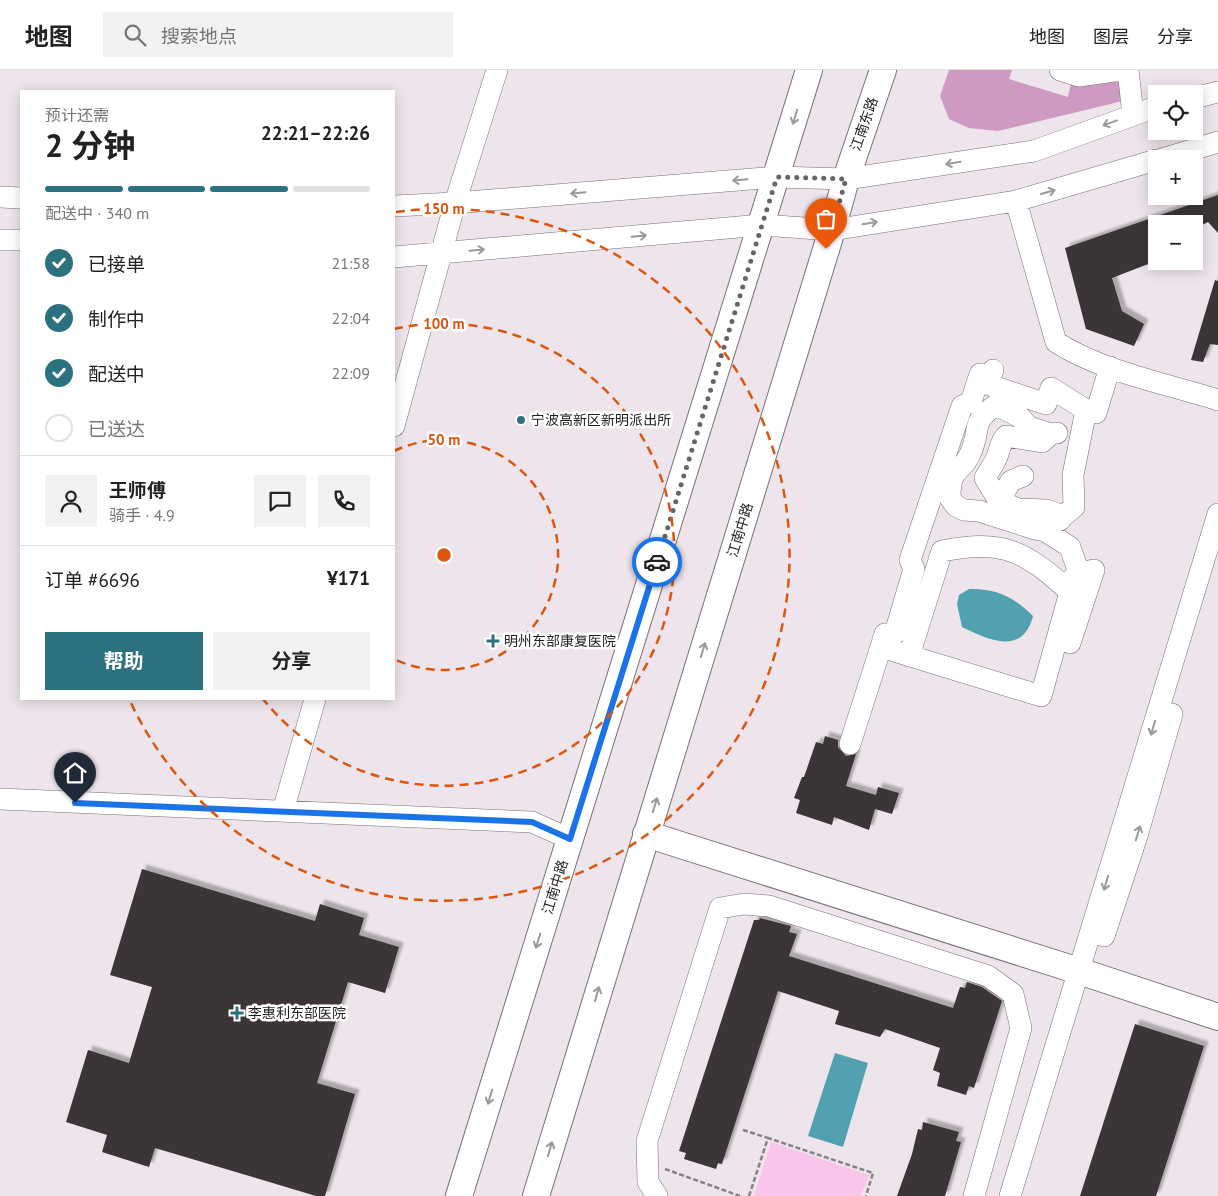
<!DOCTYPE html>
<html lang="zh">
<head>
<meta charset="utf-8">
<style>
  body { margin:0; font-family:"PT Sans","Noto Sans SC",sans-serif; background:#f2f2f2; color:#222; height:100vh; display:flex; flex-direction:column; font-size:19px; white-space:nowrap }
  * { box-sizing:border-box; margin:0 }
  p { font-size:16px; color:#767676 }
  .icon { flex:none; width:28px; height:28px; fill:none; stroke:currentColor; stroke-width:2; stroke-linecap:round; stroke-linejoin:round }
  .map { position:relative; flex:1; overflow:hidden }
  .side { position:absolute; left:20px; top:20px; width:375px; height:610px; display:flex; flex-direction:column; background:#fff; border-radius:0px; box-shadow:0 2px 12px #0003 }
  .side>* { flex:none }
  .buttons { position:absolute; left:1148px; top:15px; display:grid; gap:10px }
  .buttons a { display:grid; place-items:center; width:55px; height:55px; border-radius:0px; background:#fff; box-shadow:0 2px 12px #0003; font-size:25px }
  .pin { position:absolute; display:grid; place-items:center; width:42px; height:42px; color:#fff; margin:-51px -21px; border-radius:50% 50% 50% 0; rotate:-45deg; box-shadow:0 0 5px #0007 }
  .pin .icon { rotate:45deg }
  .courier { position:absolute; display:grid; place-items:center; width:50px; height:50px; margin:-25px; border:4px solid #1a73e8; border-radius:50%; background:#fff; color:#222; box-shadow:0 1px 6px #0007 }
  .overview em { font-style:normal; font-weight:700 }
  .overview div { display:flex; flex-direction:column-reverse }
  .overview { display:flex; align-items:center; justify-content:space-between; height:85px; padding:0 25px }
  h1 { font-size:32px; font-weight:700; line-height:38px }
  .bar { display:grid; grid-template-columns:repeat(4,1fr); gap:8px 5px; align-content:center; height:60px; padding:0 25px }
  .bar i { height:6px; border-radius:4px; background:#e0e0e0 }
  .bar .current { background:#2b717f }
  .bar p { grid-column:span 4 }
  .line { display:flex; align-items:center; gap:12px; padding:0 25px; border-top:1px solid #e0e0e0 }
  .line div { flex:1 }
  .round { display:grid; place-items:center; flex:none; width:52px; height:52px; border-radius:0px; background:#f2f2f2 }
  ol { padding:0 25px; list-style:none }
  li { display:flex; align-items:center; gap:15px; height:55px }
  li p { margin-inline-start:auto }
  li .icon { padding:5px; border-radius:50%; background:#2b717f; color:#fff; stroke-width:4 }
  li:last-child { color:#767676 }
  li i { width:28px; height:28px; border:2px solid #e0e0e0; border-radius:50% }
  .action { display:flex; gap:10px; margin-top:auto; padding:10px 25px }
  .action a { flex:1; height:58px; border-radius:0px; background:#2b717f; color:#fff; font-size:20px; font-weight:700; line-height:58px; text-align:center }
  .action a+a { background:#f2f2f2; color:#222 }
  header { display:flex; align-items:center; gap:30px; box-sizing:border-box; height:70px; padding:0 25px; background:#fff; border-bottom:1px solid #e0e0e0 }
  header strong { font-size:24px }
  nav { display:flex; gap:28px; margin-inline-start:auto; font-size:18px }
  .search { width:350px; height:45px; background:#f2f2f2; display:flex; align-items:center; gap:12px; box-sizing:border-box; padding:0 18px; border-radius:0px; color:#767676; font-size:19px }
  .map>svg:first-child { display:block }
  .green { fill:#f9c5eb }
  .forest { fill:#ce9ac1 }
  .water { fill:#51a1b1 }
  .building { fill:#3b3439; filter:url(#shadow) }
  .lines { fill:none; stroke-linecap:round; stroke-linejoin:round }
  .minor-casing { stroke:#797176; stroke-width:22 }
  .major-casing { stroke:#797176; stroke-width:28 }
  .path { stroke:#888286; stroke-width:2.5; stroke-dasharray:5 2.5; stroke-linecap:butt }
  .minor { stroke:#fff; stroke-width:21 }
  .major { stroke:#fff; stroke-width:26 }
  .oneway { stroke:#9b999a }
  .done { stroke:#686366; stroke-width:5; stroke-dasharray:0 9 }
  .route { stroke:#1a73e8; stroke-width:6 }
  .ring { fill:none; stroke:#de560d; stroke-width:2.5; stroke-dasharray:9 6 }
  .poi-dot { fill:#2b717f; stroke:#fff; stroke-width:2 }
  .labels { text-anchor:middle; dominant-baseline:central; stroke-width:5; stroke-linejoin:round; paint-order:stroke }
  .street-label { font-size:14px; fill:#201d1f; stroke:#fff }
  .poi-label { font-size:14px; fill:#201d1f; stroke:#fff; text-anchor:start }
  .centre { fill:#de560d; stroke:#fff; stroke-width:2.5 }
  .ring-label { font-size:15px; text-anchor:middle; font-weight:bold; fill:#de560d; stroke:#fff; stroke-width:5; stroke-linejoin:round; paint-order:stroke }
</style>
</head>
<body>
<header>
<strong>地图</strong>
<div class="search"><svg class="icon" aria-label="search" viewBox="0 0 24 24"><circle cx="10" cy="10" r="6"/><path d="M15 15l6 6"/></svg>搜索地点</div>
<nav><a>地图</a><a>图层</a><a>分享</a></nav>
</header>
<div class="map">
<svg width="1218" height="1126" viewBox="0 0 1218 1126">
  <defs>
    <filter id="shadow"><feDropShadow dx="4.5" dy="-4.5" stdDeviation="1" flood-color="#0004"/></filter>
  </defs>
  <rect width="100%" height="100%" fill="#ede5eb"/>
  <path class="green" d="M 771,1072 L 869,1105 L 861,1126 L 754,1126 Z"/>
  <path class="forest" d="M 949,0 L 1012,0 L 1009,9 L 1068,27 L 1071,13 L 1121,0 L 1131,29 L 998,61 L 969,58 L 949,49 L 940,26 Z"/>
  <path class="water" d="M 969,519 C 996,518 1014,527 1033,546 C 1023,586 988,570 962,557 L 957,534 L 959,525 Z
    M 835,983 L 868,993 L 843,1077 L 808,1066 Z"/>
  <path class="building" d="M 1218,125 L 1218,163 L 1208,152 L 1194,159 L 1194,154 L 1156,154 L 1156,191 L 1112,208 L 1122,241 L 1144,254 L 1134,276 L 1086,259 L 1065,178 Z
    M 1215,210 L 1218,211 L 1218,275 L 1210,274 L 1203,292 L 1191,290 Z
    M 825,666 L 838,670 L 838,677 L 846,686 L 856,684 L 846,716 L 876,725 L 878,717 L 899,723 L 892,744 L 875,739 L 869,760 L 834,747 L 832,755 L 796,743 L 800,730 L 794,728 L 802,707 L 804,707 L 816,672 L 823,674 Z
    M 142,799 L 315,851 L 320,834 L 364,848 L 359,865 L 399,877 L 385,923 L 348,912 L 317,1013 L 355,1024 L 325,1126 L 316,1126 L 155,1078 L 149,1097 L 102,1082 L 107,1065 L 66,1052 L 88,980 L 129,993 L 152,917 L 110,905 Z
    M 760,848 L 791,856 L 789,862 L 797,864 L 789,886 L 953,938 L 960,917 L 965,918 L 967,912 L 982,917 L 1002,931 L 974,1018 L 969,1016 L 966,1025 L 937,1016 L 940,1003 L 933,1000 L 940,978 L 885,959 L 880,967 L 835,954 L 839,941 L 778,921 L 722,1094 L 718,1093 L 716,1099 L 684,1089 L 686,1083 L 679,1081 L 754,850 L 759,850 Z
    M 1135,954 L 1204,976 L 1156,1126 L 1080,1126 Z
    M 923,1052 L 959,1062 L 956,1071 L 961,1072 L 945,1126 L 897,1126 L 912,1084 L 918,1059 L 922,1060 Z"/>
  <g class="lines">
    <g class="minor-casing">
      <path id="minor" d="M 1060,0 L 1079,6 L 1121,0
        M 1128,0 L 1133,45
        M 1194,28 L 1218,22
        M 1162,89 L 1218,72
        M 0,127 L 21,128
        M 1016,131 L 1056,272 C 1100,301 1168,314 1218,330
        M 394,136 L 455,133 L 777,107 L 846,109 L 1034,81 L 1156,37
        M 0,170 L 21,170
        M 394,187 L 762,155 L 832,160 L 1016,131 L 1156,90
        M 993,300 L 987,314 L 1046,334 L 1051,318 L 1086,340
        M 394,356 L 455,133 L 497,0
        M 1057,363 L 1051,364 L 1029,357 L 1020,347 L 996,335 C 969,353 982,359 970,384 C 961,405 950,395 950,428 L 956,436 L 964,440 L 979,441 L 1035,459 L 1045,461 L 1047,455 L 1060,450 L 1060,445
        M 1051,364 L 1042,372 L 1006,366 C 999,373 1000,383 995,391 C 992,398 988,401 985,408 L 999,431 L 1018,439 L 1046,440 L 1063,446 L 1074,437 L 1073,405 L 1086,340 L 1096,343 L 1110,297
        M 999,431 L 1011,411 L 1023,406
        M 1045,461 L 1070,477 L 1079,503
        M 1064,516 L 1079,503 L 1094,500 L 1070,573
        M 881,577 L 1041,626 L 1070,522 C 1025,481 1004,469 942,481 L 909,586
        M 850,674 L 885,564 L 895,563 L 914,499 L 910,490 L 962,336 L 971,332 L 980,304 L 991,307
        M 0,729 L 532,752 L 570,769
        M 283,741 L 315,629
        M 1104,866 L 1137,766 L 1172,644
        M 657,1126 L 648,1112 L 647,1071 L 720,838 L 744,834 L 769,836 L 988,906 L 1013,924 L 1021,958 L 974,1126
        M 1010,1126 L 1218,444"/>
    </g>
    <g class="major-casing">
      <path id="major" d="M 646,764 L 1079,901 L 1218,947
        M 459,1126 L 809,0
        M 536,1126 L 832,160 L 846,109 L 883,0"/>
    </g>
    <path class="path" d="M 743,1060 L 768,1068
      M 665,1099 L 740,1126
      M 749,1126 L 768,1068 L 873,1103 L 866,1126"/>
    <use href="#minor" class="minor"/>
    <use href="#major" class="major"/>
  </g>
  <defs><path id="oneway-shaft" d="M-6 0H5M1.5-3L5.5 0L1.5 3" fill="none" stroke-width="1.6" stroke-linecap="round" stroke-linejoin="round" transform="scale(1.25)"/></defs>
  <g class="oneway">
    <use href="#oneway-shaft" transform="translate(795 47) rotate(107)"/>
    <use href="#oneway-shaft" transform="translate(1110 53) rotate(160)"/>
    <use href="#oneway-shaft" transform="translate(953 93) rotate(171)"/>
    <use href="#oneway-shaft" transform="translate(740 110) rotate(175)"/>
    <use href="#oneway-shaft" transform="translate(1048 122) rotate(-16)"/>
    <use href="#oneway-shaft" transform="translate(578 123) rotate(175)"/>
    <use href="#oneway-shaft" transform="translate(870 153) rotate(-10)"/>
    <use href="#oneway-shaft" transform="translate(639 166) rotate(-5)"/>
    <use href="#oneway-shaft" transform="translate(477 180) rotate(-5)"/>
    <use href="#oneway-shaft" transform="translate(703 580) rotate(-73)"/>
    <use href="#oneway-shaft" transform="translate(1153 658) rotate(107)"/>
    <use href="#oneway-shaft" transform="translate(655 735) rotate(-73)"/>
    <use href="#oneway-shaft" transform="translate(1138 763) rotate(-73)"/>
    <use href="#oneway-shaft" transform="translate(1106 813) rotate(107)"/>
    <use href="#oneway-shaft" transform="translate(538 871) rotate(107)"/>
    <use href="#oneway-shaft" transform="translate(597 924) rotate(-73)"/>
    <use href="#oneway-shaft" transform="translate(490 1027) rotate(107)"/>
    <use href="#oneway-shaft" transform="translate(550 1079) rotate(-73)"/>
  </g>
  <g class="lines">
    <path class="done" d="M 657,492 L 777,107 L 846,109 L 826,179"/>
    <path class="route" d="M 75,733 L 532,752 L 570,769 L 657,492"/>
  </g>
  <g class="ring">
    <path d="M394 381A115 115 0 1 1 394 589"/>
    <path d="M394 259A231 231 0 1 1 263 629"/>
    <path d="M396 142A346 346 0 1 1 130 631"/>
  </g>
  <g class="poi-dot">
    <circle cx="521" cy="350" r="5"/>
    <path d="M490.5 563.5h5v5h5v5h-5v5h-5v-5h-5v-5h5z"/>
    <path d="M234.5 935.5h5v5h5v5h-5v5h-5v-5h-5v-5h5z"/>
  </g>
  <g class="labels">
    <g class="street-label">
      <text transform="translate(864 54) rotate(-71)">江南东路</text>
      <text transform="translate(740 460) rotate(-73)">江南中路</text>
      <text transform="translate(555 817) rotate(-73)">江南中路</text>
    </g>
    <g class="poi-label">
      <text x="531" y="350">宁波高新区新明派出所</text>
      <text x="504" y="571">明州东部康复医院</text>
      <text x="248" y="943">李惠利东部医院</text>
    </g>
  </g>
  <circle cx="444" cy="485" r="8" class="centre"/>
  <g class="ring-label">
    <text x="444" y="144">150 m</text>
    <text x="444" y="259">100 m</text>
    <text x="444" y="375">50 m</text>
  </g>
</svg>
<div class="buttons">
<a><svg class="icon" aria-label="locate" viewBox="0 0 24 24"><circle cx="12" cy="12" r="6"/><path d="M12 2v4M12 18v4M2 12h4M18 12h4"/></svg></a>
<a>+</a>
<a>−</a>
</div>
<div class="pin" style="left:826px;top:179px;background:#ea580c"><svg class="icon" aria-label="bag" viewBox="0 0 24 24"><path d="M5 8h14l-1 12H6zM9 8a3 3 0 0 1 6 0"/></svg></div>
<div class="pin" style="left:75px;top:733px;background:#1f2937"><svg class="icon" aria-label="home" viewBox="0 0 24 24"><path d="M3 11l9-7 9 7M6 9v11h12V9"/></svg></div>
<div class="courier" style="left:657px;top:492px"><svg class="icon" aria-label="car" viewBox="0 0 24 24"><path d="M5 17H2v-5l4-1 3-4h7l3 4 3 1v5h-3M9 17h6M6 11h13"/><circle cx="7" cy="17" r="2"/><circle cx="17" cy="17" r="2"/></svg></div>
<section class="side">
<div class="overview"><div><h1>2 分钟</h1><p>预计还需</p></div><em>22:21–22:26</em></div>
<div class="bar"><i class="current"></i><i class="current"></i><i class="current"></i><i></i><p>配送中 · 340 m</p></div>
<ol>
<li><svg class="icon" aria-label="check" viewBox="0 0 24 24"><path d="M5 12l5 5 9-10"/></svg>已接单<p>21:58</p></li>
<li><svg class="icon" aria-label="check" viewBox="0 0 24 24"><path d="M5 12l5 5 9-10"/></svg>制作中<p>22:04</p></li>
<li><svg class="icon" aria-label="check" viewBox="0 0 24 24"><path d="M5 12l5 5 9-10"/></svg>配送中<p>22:09</p></li>
<li><i></i>已送达</li>
</ol>
<div class="line" style="height:90px"><a class="round"><svg class="icon" aria-label="person" viewBox="0 0 24 24"><circle cx="12" cy="8" r="4"/><path d="M4 21q1-7 8-7t8 7"/></svg></a><div><b>王师傅</b><p>骑手 · 4.9</p></div><a class="round"><svg class="icon" aria-label="chat" viewBox="0 0 24 24"><path d="M4 5h16v11H9l-5 4z"/></svg></a><a class="round"><svg class="icon" aria-label="phone" viewBox="0 0 24 24"><path d="M5 4h4l2 5-3 2q2 4 5 5l2-3 5 2v4C11 20 4 13 5 4z"/></svg></a></div>
<div class="line" style="height:65px"><div>订单 #6696</div><b>¥171</b></div>
<div class="action"><a>帮助</a><a>分享</a></div>
</section>
</div>
</body>
</html>
